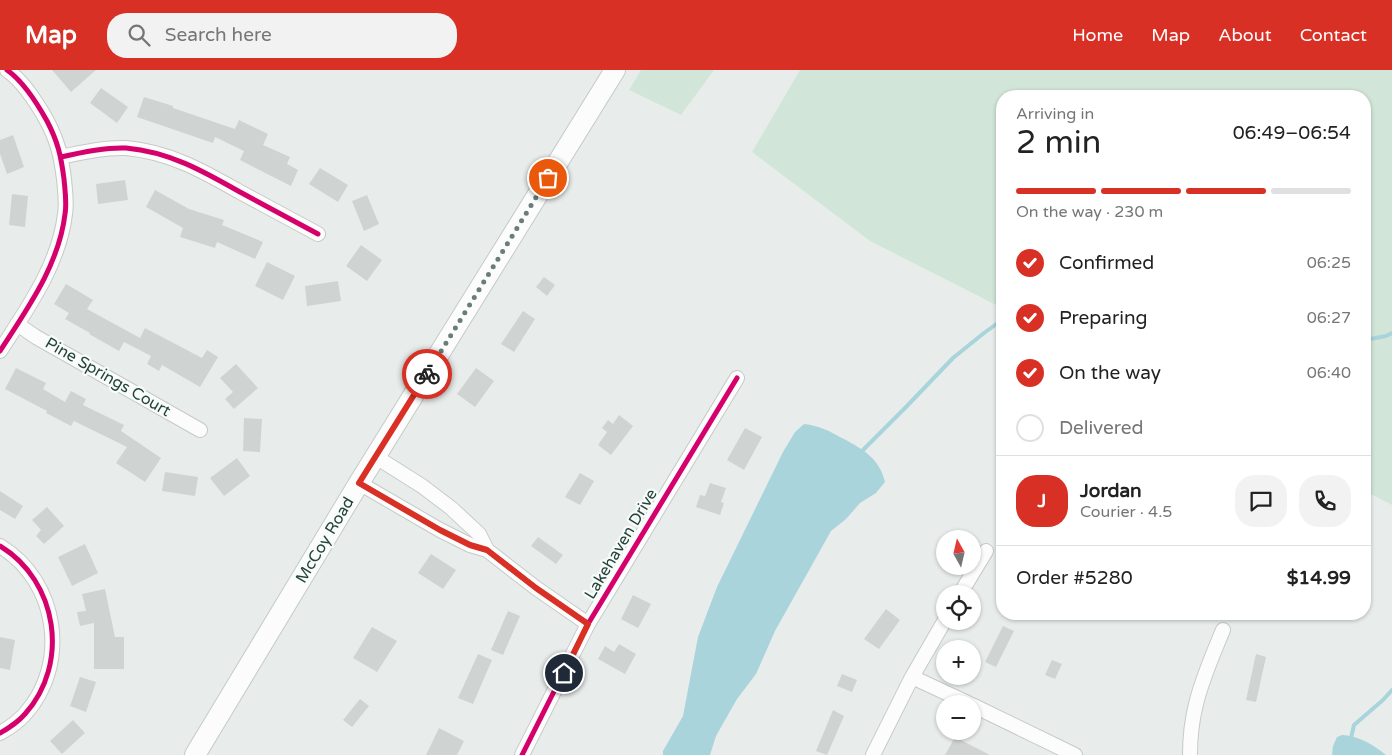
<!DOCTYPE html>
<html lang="en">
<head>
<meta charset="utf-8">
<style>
  body { margin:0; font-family:"Varela Round",sans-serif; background:#f2f2f2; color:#222; height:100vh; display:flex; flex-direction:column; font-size:19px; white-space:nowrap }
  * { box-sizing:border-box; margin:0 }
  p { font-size:16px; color:#767676 }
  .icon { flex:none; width:28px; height:28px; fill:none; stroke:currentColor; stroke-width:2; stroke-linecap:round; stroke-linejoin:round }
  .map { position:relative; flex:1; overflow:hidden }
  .details { position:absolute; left:996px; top:20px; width:375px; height:530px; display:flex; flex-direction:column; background:#fff; border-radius:20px; box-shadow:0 1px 4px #0004 }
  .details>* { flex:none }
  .needle { width:32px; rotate:352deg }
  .fabs { position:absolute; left:936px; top:460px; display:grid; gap:10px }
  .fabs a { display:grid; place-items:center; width:45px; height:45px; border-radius:50%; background:#fff; box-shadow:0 1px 4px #0004; font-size:25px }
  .pin { position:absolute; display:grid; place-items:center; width:42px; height:42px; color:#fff; margin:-21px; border:2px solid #fff; border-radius:50%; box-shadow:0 1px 5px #0007 }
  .courier { position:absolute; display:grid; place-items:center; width:50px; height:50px; margin:-25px; border:4px solid #d93025; border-radius:50%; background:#fff; color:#222; box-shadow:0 1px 6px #0007 }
  .head em { font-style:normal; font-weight:600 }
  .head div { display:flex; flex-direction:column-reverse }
  .head { display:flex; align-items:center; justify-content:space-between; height:85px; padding:0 20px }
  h1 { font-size:32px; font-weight:600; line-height:38px }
  .bar { display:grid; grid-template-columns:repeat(4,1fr); gap:8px 5px; align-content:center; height:60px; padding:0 20px }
  .bar i { height:6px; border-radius:4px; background:#e0e0e0 }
  .bar .current { background:#d93025 }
  .bar p { grid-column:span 4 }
  .line { display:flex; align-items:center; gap:12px; padding:0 20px; border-top:1px solid #e0e0e0 }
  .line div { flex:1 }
  .round { display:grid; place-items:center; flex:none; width:52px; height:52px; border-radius:20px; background:#f2f2f2 }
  ol { padding:0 20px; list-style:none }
  li { display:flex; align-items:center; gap:15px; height:55px }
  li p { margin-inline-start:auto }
  li .icon { padding:5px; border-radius:50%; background:#d93025; color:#fff; stroke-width:4 }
  li:last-child { color:#767676 }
  li i { width:28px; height:28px; border:2px solid #e0e0e0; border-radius:50% }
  header { display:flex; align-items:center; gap:30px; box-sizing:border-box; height:70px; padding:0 25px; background:#d93025; color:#fff }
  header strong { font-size:24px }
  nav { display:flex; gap:28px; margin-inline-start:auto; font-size:18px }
  .search { width:350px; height:45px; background:#f2f2f2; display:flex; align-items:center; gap:12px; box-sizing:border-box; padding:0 18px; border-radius:20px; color:#767676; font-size:19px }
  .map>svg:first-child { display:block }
  .green { fill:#d1e6d8 }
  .water { fill:#a9d4db }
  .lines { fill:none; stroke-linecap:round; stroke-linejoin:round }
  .stream { stroke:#a9d4db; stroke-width:4 }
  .building { fill:#cfd4d2 }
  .street-casing { stroke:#c5cac8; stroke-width:16 }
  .secondary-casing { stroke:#c3cbc8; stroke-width:22 }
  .street { stroke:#fcfcfc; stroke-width:14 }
  .secondary { stroke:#fcfcfc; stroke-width:20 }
  .cycleway-casing { stroke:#f7fbf9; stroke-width:8 }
  .cycleway { stroke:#d6006c; stroke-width:5 }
  .done { stroke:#697e78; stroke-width:5; stroke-dasharray:0 9 }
  .route { stroke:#d93025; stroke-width:6 }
  .labels { text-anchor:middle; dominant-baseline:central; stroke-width:4.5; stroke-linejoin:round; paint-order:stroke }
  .street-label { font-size:16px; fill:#24423a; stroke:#f7fbf9 }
</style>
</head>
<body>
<header>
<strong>Map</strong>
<div class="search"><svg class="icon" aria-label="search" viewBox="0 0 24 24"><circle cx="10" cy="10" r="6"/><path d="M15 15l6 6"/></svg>Search here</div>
<nav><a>Home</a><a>Map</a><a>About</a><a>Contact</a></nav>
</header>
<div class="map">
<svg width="1392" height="685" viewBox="0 0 1392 685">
  <rect width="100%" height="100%" fill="#e8edeb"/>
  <path class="green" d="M 641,0 L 714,0 L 681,45 L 629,20 Z
    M 800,0 L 1392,0 L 1392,435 L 1365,421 L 1365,26 L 1002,26 L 1002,238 L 870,171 L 752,82 Z"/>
  <path class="water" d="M 804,354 C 820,356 827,360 840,367 C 861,378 880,388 885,412 L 876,423 L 860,433 L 846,449 L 831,461 L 775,561 L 756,604 L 737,629 L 716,666 L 710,685 L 663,685 L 663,681 L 683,646 L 698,567 L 717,517 L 783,382 L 795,362 Z
    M 1342,665 C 1357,665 1374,675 1386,685 L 1332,685 L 1333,676 L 1337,667 Z"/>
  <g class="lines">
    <path class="stream" d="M 1365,270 L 1386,266 L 1392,263
      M 860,383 L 906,337 L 953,288 L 984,263 L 1002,250
      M 1351,668 L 1354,655 L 1383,630 L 1392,620"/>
  </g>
  <path class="building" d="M 52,0 L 96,0 L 71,22 Z
    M 101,18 L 128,37 L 117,53 L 90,33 Z
    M 144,27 L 173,36 L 173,38 L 235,59 L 239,50 L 268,64 L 263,75 L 290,87 L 287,94 L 298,100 L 291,116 L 240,90 L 244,81 L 215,67 L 213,73 L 137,47 Z
    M 13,65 L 24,97 L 7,104 L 0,84 L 0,70 Z
    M 320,98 L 348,115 L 338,132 L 309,114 Z
    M 125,110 L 128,130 L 98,134 L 96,114 Z
    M 155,120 L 189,139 L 224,150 L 222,155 L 263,172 L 255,189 L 217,172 L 215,178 L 180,167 L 183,158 L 146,137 Z
    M 12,124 L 28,126 L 25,157 L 9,155 Z
    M 367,125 L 379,154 L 364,161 L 352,131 Z
    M 361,175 L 382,190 L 367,211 L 346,196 Z
    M 267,192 L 295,206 L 283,230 L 255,216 Z
    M 544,207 L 555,215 L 547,226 L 536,217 Z
    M 338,211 L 341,231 L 307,236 L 305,216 Z
    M 66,214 L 93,230 L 87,239 L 140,268 L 145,258 L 202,288 L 207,280 L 218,287 L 200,317 L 162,295 L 159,301 L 147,294 L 151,286 L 124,272 L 119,281 L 89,264 L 90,263 L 65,249 L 69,243 L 54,234 Z
    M 523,241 L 535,249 L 514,282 L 501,274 Z
    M 236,294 L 258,318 L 234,339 L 225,329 L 233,322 L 220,308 Z
    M 16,298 L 46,313 L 43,319 L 65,332 L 71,321 L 86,329 L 83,335 L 124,355 L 121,361 L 161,388 L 145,412 L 116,393 L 127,377 L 74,351 L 71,356 L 46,343 L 47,341 L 5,319 Z
    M 476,298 L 494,311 L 475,337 L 457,324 Z
    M 619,345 L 633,356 L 611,385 L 598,375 L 607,362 L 602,358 L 608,350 L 613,354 Z
    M 244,348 L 262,349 L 260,382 L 243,381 Z
    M 745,358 L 762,367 L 744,400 L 727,390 Z
    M 237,388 L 250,406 L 224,426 L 210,408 Z
    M 165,402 L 198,407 L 195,426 L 162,421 Z
    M 580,403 L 594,411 L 580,435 L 565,427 Z
    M 710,413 L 726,418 L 721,432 L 724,433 L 720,445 L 696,437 L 700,425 L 705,426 Z
    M 0,421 L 23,436 L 15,449 L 0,440 Z
    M 47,437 L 64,456 L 44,474 L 36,466 L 41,460 L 32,450 Z
    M 538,467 L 563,485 L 556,494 L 531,476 Z
    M 85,474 L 98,503 L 72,516 L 58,487 Z
    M 431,484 L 456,500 L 443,519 L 418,503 Z
    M 105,519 L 115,567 L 124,567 L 124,599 L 94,599 L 94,553 L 80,556 L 77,542 L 86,541 L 82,524 Z
    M 633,525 L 651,534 L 638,558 L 621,549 Z
    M 886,539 L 900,550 L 879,579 L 864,569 Z
    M 508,541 L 520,546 L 503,585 L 491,580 Z
    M 1003,556 L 1014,561 L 996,597 L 985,592 Z
    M 372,557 L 397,571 L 377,602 L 353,588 Z
    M 0,567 L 15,570 L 10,600 L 0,598 Z
    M 619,574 L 636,584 L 625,604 L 598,589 L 605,576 L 614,582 Z
    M 478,584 L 492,590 L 473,634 L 458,628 Z
    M 1256,584 L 1266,587 L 1256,632 L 1246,630 Z
    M 1052,590 L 1062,594 L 1055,609 L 1045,605 Z
    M 842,604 L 857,610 L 852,622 L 837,616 Z
    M 80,607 L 96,612 L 86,642 L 70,636 Z
    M 360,629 L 369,636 L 352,657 L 343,650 Z
    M 833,640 L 844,646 L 827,685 L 816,681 Z
    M 73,650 L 85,663 L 62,684 L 50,671 Z
    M 439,658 L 464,671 L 457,685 L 426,685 Z
    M 955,667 L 990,685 L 945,685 Z"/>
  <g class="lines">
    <g class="street-casing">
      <path id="street" d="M 61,87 C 82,82 105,77 126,78 C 170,82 203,101 240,122 C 266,136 292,150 318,164
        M 17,254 L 36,267 L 200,360
        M 0,281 C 27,239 59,195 65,144 C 67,133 65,121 64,109 C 61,86 58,72 47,51 C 37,33 24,12 7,0
        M 376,387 L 422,416 L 451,438 L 479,464 L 487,480
        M 359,413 L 440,460 L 470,475 L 487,480 L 536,518 L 588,554
        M 0,476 C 58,511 70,594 25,644 C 18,652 9,658 0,663
        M 960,524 L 986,481
        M 912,607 L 970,634
        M 972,635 L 1075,685
        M 522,685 L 588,554 L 737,308
        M 873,685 L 912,607 L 945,550
        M 1190,685 C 1190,668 1192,650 1196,634 C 1202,609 1213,584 1223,560"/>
    </g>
    <g class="secondary-casing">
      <path id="secondary" d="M 195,685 L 359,413 L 615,0"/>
    </g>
    <use href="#street" class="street"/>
    <use href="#secondary" class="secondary"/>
    <g class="cycleway-casing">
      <path id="cycleway" d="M 61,87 C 82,82 105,77 126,78 C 170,82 203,101 240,122 C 266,136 292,150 318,164
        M 0,281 C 27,239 59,195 65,144 C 67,133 65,121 64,109 C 61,86 58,72 47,51 C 37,33 24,12 7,0
        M 359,413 L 440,460 L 470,475 L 487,480 L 536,518 L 588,554
        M 0,476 C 58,511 70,594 25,644 C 18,652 9,658 0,663
        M 522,685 L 588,554 L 737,308"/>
    </g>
    <use href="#cycleway" class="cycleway"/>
  </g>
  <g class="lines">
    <path class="done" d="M 427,304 L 548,108"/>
    <path class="route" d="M 427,304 L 359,413 L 440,460 L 470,475 L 487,480 L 536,518 L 588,554 L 564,603"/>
  </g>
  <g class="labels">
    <g class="street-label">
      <text transform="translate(108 307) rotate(30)">Pine Springs Court</text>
      <text transform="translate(325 470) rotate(-59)">McCoy Road</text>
      <text transform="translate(621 474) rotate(-59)">Lakehaven Drive</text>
    </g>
  </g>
</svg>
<div class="fabs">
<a><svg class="needle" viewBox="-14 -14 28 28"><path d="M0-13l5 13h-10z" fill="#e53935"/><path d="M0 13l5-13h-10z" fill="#767676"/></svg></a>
<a><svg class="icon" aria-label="locate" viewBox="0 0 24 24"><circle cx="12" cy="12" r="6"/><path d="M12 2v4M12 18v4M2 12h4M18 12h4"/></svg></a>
<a>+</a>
<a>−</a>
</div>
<div class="pin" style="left:548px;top:108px;background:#ea580c"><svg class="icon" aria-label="bag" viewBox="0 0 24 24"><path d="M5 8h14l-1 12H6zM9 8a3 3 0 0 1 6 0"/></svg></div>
<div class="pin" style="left:564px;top:603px;background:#1f2937"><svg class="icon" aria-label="home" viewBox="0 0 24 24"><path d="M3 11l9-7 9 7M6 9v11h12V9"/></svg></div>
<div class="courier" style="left:427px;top:304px"><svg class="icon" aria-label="bike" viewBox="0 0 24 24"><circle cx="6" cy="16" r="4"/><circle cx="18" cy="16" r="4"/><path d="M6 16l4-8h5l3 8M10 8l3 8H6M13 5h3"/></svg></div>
<section class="details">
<div class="head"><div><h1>2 min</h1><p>Arriving in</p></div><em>06:49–06:54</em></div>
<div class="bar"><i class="current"></i><i class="current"></i><i class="current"></i><i></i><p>On the way · 230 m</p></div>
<ol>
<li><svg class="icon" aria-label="check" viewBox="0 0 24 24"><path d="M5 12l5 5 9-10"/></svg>Confirmed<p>06:25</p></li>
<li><svg class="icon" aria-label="check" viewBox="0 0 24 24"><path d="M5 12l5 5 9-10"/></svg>Preparing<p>06:27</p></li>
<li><svg class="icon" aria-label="check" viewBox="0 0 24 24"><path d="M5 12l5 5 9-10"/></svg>On the way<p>06:40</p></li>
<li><i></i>Delivered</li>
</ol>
<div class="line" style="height:90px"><b class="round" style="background:#d93025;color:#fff">J</b><div><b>Jordan</b><p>Courier · 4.5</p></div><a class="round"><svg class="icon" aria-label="chat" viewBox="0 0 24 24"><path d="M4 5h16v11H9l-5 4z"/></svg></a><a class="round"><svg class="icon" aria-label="phone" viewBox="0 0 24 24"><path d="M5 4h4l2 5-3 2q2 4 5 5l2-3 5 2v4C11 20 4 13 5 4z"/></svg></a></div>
<div class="line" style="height:65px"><div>Order #5280</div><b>$14.99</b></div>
</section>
</div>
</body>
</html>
